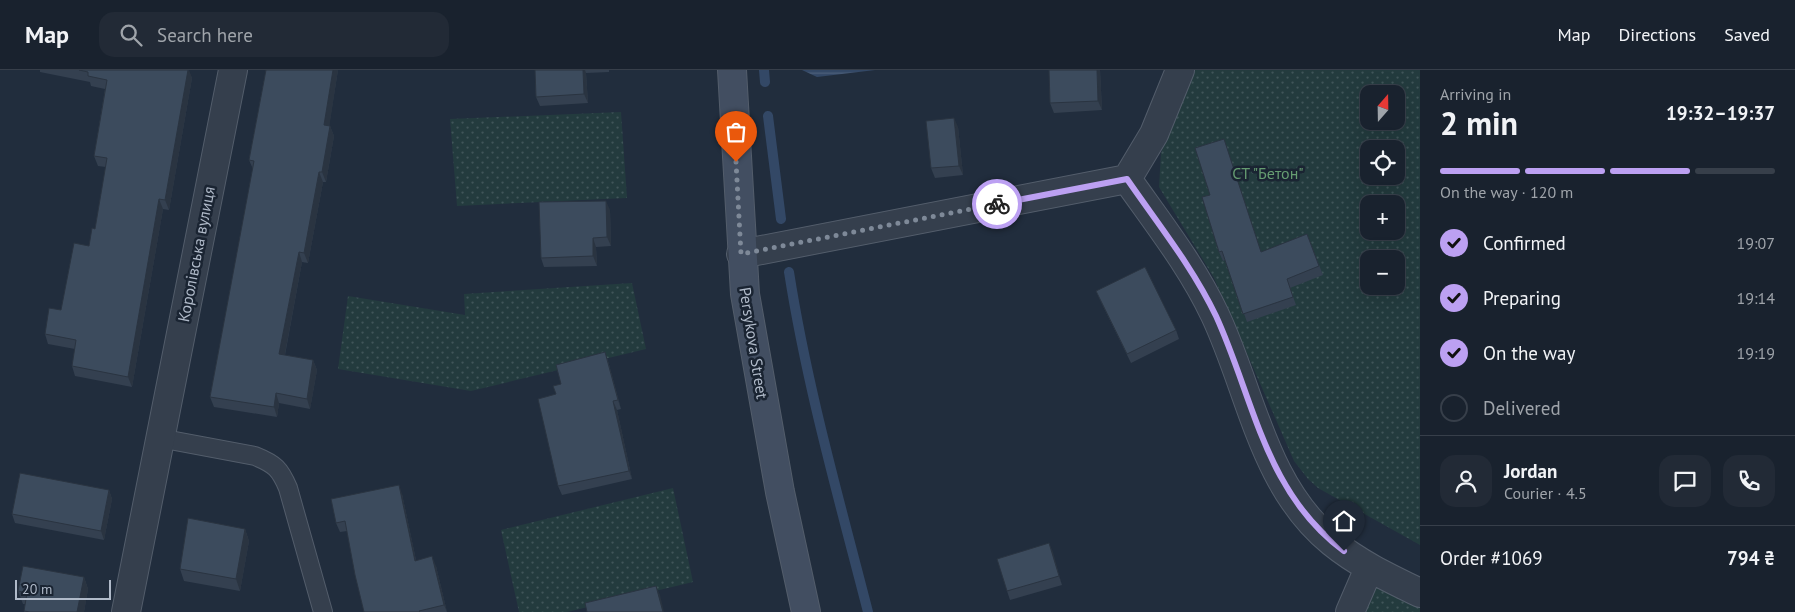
<!DOCTYPE html>
<html lang="en">
<head>
<meta charset="utf-8">
<style>
  body { margin:0; font-family:"PT Sans",sans-serif; background:#222a36; color:#f1f3f6; height:100vh; display:flex; flex-direction:column; font-size:19px; white-space:nowrap }
  * { box-sizing:border-box; margin:0 }
  p { font-size:16px; color:#9fa4aa }
  .icon { flex:none; width:28px; height:28px; fill:none; stroke:currentColor; stroke-width:2; stroke-linecap:round; stroke-linejoin:round }
  .map { position:relative; flex:1; overflow:hidden }
  .panel { display:flex; flex-direction:column; background:#19222e; width:375px }
  .panel>* { flex:none }
  .needle { width:32px; rotate:20deg }
  .fabs { position:absolute; left:1360px; top:15px; display:grid; gap:10px }
  .fabs a { display:grid; place-items:center; width:45px; height:45px; border-radius:10px; background:#19222e; box-shadow:0 5px 20px #0002,0 0 0 1px #373f4a; font-size:25px }
  .scale { position:absolute; left:15px; bottom:12px; width:96px; box-sizing:border-box; padding-left:5px; border:2px solid #b0bac9; border-top:0; font-size:14px; line-height:18px; white-space:nowrap; color:#b0bac9; -webkit-text-stroke:4px #1a2432; paint-order:stroke }
  .pin { position:absolute; display:grid; place-items:center; width:42px; height:42px; color:#fff; margin:-51px -21px; border-radius:50% 50% 50% 0; rotate:-45deg; box-shadow:0 0 5px #0007 }
  .pin .icon { rotate:45deg }
  .courier { position:absolute; display:grid; place-items:center; width:50px; height:50px; margin:-25px; border:4px solid #bca0f2; border-radius:50%; background:#fff; color:#222; box-shadow:0 1px 6px #0007 }
  .head em { font-style:normal; font-weight:700 }
  .head div { display:flex; flex-direction:column-reverse }
  .head { display:flex; align-items:center; justify-content:space-between; height:85px; padding:0 20px }
  h1 { font-size:32px; font-weight:700; line-height:38px }
  .bar { display:grid; grid-template-columns:repeat(4,1fr); gap:8px 5px; align-content:center; height:60px; padding:0 20px }
  .bar i { height:6px; border-radius:4px; background:#373f4a }
  .bar .selected { background:#bca0f2 }
  .bar p { grid-column:span 4 }
  .line { display:flex; align-items:center; gap:12px; padding:0 20px; border-top:1px solid #373f4a }
  .line div { flex:1 }
  .round { display:grid; place-items:center; flex:none; width:52px; height:52px; border-radius:15px; background:#222a36 }
  ol { padding:0 20px; list-style:none }
  li { display:flex; align-items:center; gap:15px; height:55px }
  li p { margin-inline-start:auto }
  li .icon { padding:5px; border-radius:50%; background:#bca0f2; color:#111; stroke-width:4 }
  li:last-child { color:#9fa4aa }
  li i { width:28px; height:28px; border:2px solid #373f4a; border-radius:50% }
  header { display:flex; align-items:center; gap:30px; box-sizing:border-box; height:70px; padding:0 25px; background:#19222e; border-bottom:1px solid #373f4a }
  header strong { font-size:24px }
  nav { display:flex; gap:28px; margin-inline-start:auto; font-size:18px }
  .search { width:350px; height:45px; background:#222a36; display:flex; align-items:center; gap:12px; box-sizing:border-box; padding:0 18px; border-radius:15px; color:#9fa4aa; font-size:19px }
  main { display:flex; flex:1; min-height:0 }
  .map>svg:first-child { display:block }
  .grass { fill:url(#grass-dots); fill-rule:evenodd }
  .water { fill:url(#water-rules) }
  .lines { fill:none; stroke-linecap:round; stroke-linejoin:round }
  .stream { stroke:#334866; stroke-width:10 }
  .service-casing { stroke:#535d6b; stroke-width:20 }
  .minor-casing { stroke:#535d6b; stroke-width:30 }
  .secondary-casing { stroke:#535d6b; stroke-width:30 }
  .service { stroke:#353f4d; stroke-width:18 }
  .minor { stroke:#353f4d; stroke-width:28 }
  .secondary { stroke:#424e61; stroke-width:28 }
  .wall { fill:#344050 }
  .shaded-wall { fill:#2a3441 }
  .building { fill:#3c4b5d; stroke:#2a3441 }
  .done { stroke:#7e8998; stroke-width:5; stroke-dasharray:0 9 }
  .route { stroke:#bca0f2; stroke-width:6 }
  .labels { text-anchor:middle; dominant-baseline:central; stroke-width:5; stroke-linejoin:round; paint-order:stroke }
  .park-label { font-size:16px; fill:#659c71; stroke:#1a2432 }
  .street-label { font-size:16px; fill:#b0bac9; stroke:#1a2432 }
</style>
</head>
<body>
<header>
<strong>Map</strong>
<div class="search"><svg class="icon" aria-label="search" viewBox="0 0 24 24"><circle cx="10" cy="10" r="6"/><path d="M15 15l6 6"/></svg>Search here</div>
<nav><a>Map</a><a>Directions</a><a>Saved</a></nav>
</header>
<main>
<div class="map">
<svg width="1420" height="542" viewBox="0 0 1420 542">
  <defs>
    <pattern id="grass-dots" width="8" height="8" patternUnits="userSpaceOnUse" patternTransform="scale(1.25)"><rect width="8" height="8" fill="#233b3e"/><path d="M2 2h.1M6 6h.1" fill="none" stroke="#405559" stroke-width="1.8" stroke-linecap="round"/></pattern>
    <pattern id="water-rules" width="6" height="5" patternUnits="userSpaceOnUse" patternTransform="scale(1.25)"><rect width="6" height="5" fill="#334866"/><path d="M0 2.5h6" fill="none" stroke="#4e607b"/></pattern>
  </defs>
  <rect width="100%" height="100%" fill="#212d3d"/>
  <path class="grass" d="M 1192,0 L 1420,0 L 1420,475 L 1318,418 L 1308,409 L 1294,391 L 1214,208 L 1159,117 L 1161,83 ZM 1369,24 L 1396,24 L 1396,51 L 1369,51 ZM 1369,79 L 1396,79 L 1396,106 L 1369,106 ZM 1369,134 L 1396,134 L 1396,161 L 1369,161 ZM 1369,189 L 1396,189 L 1396,216 L 1369,216 Z
    M 621,42 L 627,128 L 457,136 L 450,49 Z
    M 632,213 L 646,279 L 471,321 L 338,299 L 348,226 L 465,245 L 464,224 Z
    M 673,418 L 693,512 L 567,542 L 519,542 L 501,460 Z
    M 1373,512 L 1420,535 L 1420,542 L 1361,542 Z"/>
  <path class="water" d="M 802,0 L 875,0 L 817,7 Z"/>
  <g class="lines">
    <path class="stream" d="M 764,0 L 765,12
      M 768,46 L 781,149
      M 789,202 C 807,317 839,429 868,542"/>
    <g class="service-casing">
      <path id="service" d="M 159,368 L 255,386 C 275,394 280,399 288,418 L 323,542"/>
    </g>
    <g class="minor-casing">
      <path id="minor" d="M 1127,109 C 1158,153 1192,196 1215,245 C 1251,321 1263,416 1332,472 C 1359,494 1389,508 1420,523
        M 1127,109 L 1154,64 L 1180,0
        M 741,184 L 1127,109
        M 126,542 L 233,0
        M 1350,542 L 1369,498"/>
    </g>
    <g class="secondary-casing">
      <path id="secondary" d="M 732,0 L 745,224 L 780,422 L 806,542"/>
    </g>
    <use href="#service" class="service"/>
    <use href="#minor" class="minor"/>
    <use href="#secondary" class="secondary"/>
  </g>
  <path class="wall" d="M 40,0 L 188,0 L 192,8 L 169,140 L 163,139 L 132,317 L 75,306 L 72,296 L 75,279 L 48,274 L 45,264 L 61,240 L 89,176 L 95,159 L 106,97 L 98,96 L 94,86 L 105,19 L 91,16 L 90,12 L 40,2 Z
    M 266,0 L 338,0 L 329,56 L 330,56 L 334,66 L 326,112 L 323,112 L 308,193 L 302,192 L 285,285 L 313,290 L 317,300 L 310,339 L 279,333 L 277,347 L 214,337 L 210,327 L 253,99 L 249,90 Z
    M 535,0 L 609,0 L 609,2 L 586,3 L 588,33 L 540,36 L 536,27 Z
    M 1100,0 L 1102,40 L 1054,43 L 1050,33 Z
    M 958,57 L 963,105 L 935,108 L 931,98 Z
    M 1202,127 L 1262,182 L 1307,164 L 1323,205 L 1290,218 L 1296,235 L 1247,252 L 1225,190 L 1223,191 L 1219,182 Z
    M 610,140 L 611,176 L 596,177 L 597,196 L 544,197 L 541,188 Z
    M 1096,221 L 1176,260 L 1179,269 L 1131,293 L 1100,230 Z
    M 605,282 L 608,291 L 621,339 L 617,340 L 632,409 L 562,425 L 558,416 L 561,314 Z
    M 109,420 L 112,429 L 104,470 L 15,453 L 12,444 Z
    M 402,424 L 416,490 L 436,496 L 447,542 L 364,542 L 347,461 L 340,462 L 336,453 Z
    M 245,459 L 249,471 L 240,521 L 184,511 L 180,499 Z
    M 1049,473 L 1062,515 L 1010,530 L 1007,521 Z
    M 84,507 L 88,519 L 84,542 L 24,542 L 25,534 L 23,534 L 18,521 Z"/>
  <path class="shaded-wall" d="M 188,0 L 189,0 L 192,8 L 169,140 L 165,130 Z
    M 333,0 L 338,0 L 328,65 L 324,55 Z
    M 583,0 L 585,0 L 586,3 L 588,33 L 584,24 Z
    M 1097,0 L 1100,0 L 1102,40 L 1098,31 Z
    M 954,48 L 958,57 L 963,105 L 959,96 Z
    M 330,56 L 334,66 L 326,112 L 322,102 Z
    M 319,102 L 323,112 L 308,193 L 304,183 Z
    M 159,129 L 163,139 L 132,317 L 128,307 Z
    M 606,131 L 610,140 L 611,176 L 607,167 Z
    M 593,168 L 596,177 L 597,196 L 593,186 Z
    M 299,182 L 302,192 L 283,294 L 279,284 Z
    M 605,282 L 608,291 L 621,339 L 618,330 Z
    M 313,290 L 317,300 L 310,339 L 307,329 Z
    M 276,323 L 279,333 L 277,347 L 274,337 Z
    M 613,331 L 617,340 L 632,409 L 629,401 Z
    M 399,415 L 402,424 L 418,500 L 415,491 Z
    M 109,420 L 112,429 L 104,470 L 101,461 Z
    M 245,459 L 249,471 L 240,521 L 236,509 Z
    M 1049,473 L 1053,482 L 1062,515 L 1059,506 Z
    M 432,486 L 436,496 L 447,542 L 444,535 Z
    M 84,507 L 88,519 L 84,542 L 77,542 Z
    M 656,516 L 660,525 L 664,542 L 663,542 Z"/>
  <path class="building" d="M 79,0 L 188,0 L 165,130 L 159,129 L 128,307 L 72,296 L 76,270 L 45,264 L 49,238 L 61,240 L 74,173 L 89,176 L 92,158 L 95,159 L 107,88 L 94,86 L 107,10 L 88,6 L 88,2 Z
    M 266,0 L 333,0 L 324,55 L 330,56 L 322,102 L 319,102 L 304,183 L 299,182 L 279,284 L 313,290 L 307,329 L 276,323 L 274,337 L 210,327 L 254,91 L 249,90 Z
    M 535,0 L 583,0 L 584,24 L 536,27 Z
    M 1049,0 L 1097,0 L 1098,31 L 1050,33 Z
    M 954,48 L 959,96 L 931,98 L 926,51 Z
    M 1224,69 L 1261,182 L 1307,164 L 1319,196 L 1287,209 L 1293,227 L 1243,244 L 1222,181 L 1219,182 L 1202,127 L 1210,125 L 1195,78 Z
    M 606,131 L 607,167 L 593,168 L 593,186 L 541,188 L 539,132 Z
    M 1145,197 L 1176,260 L 1127,284 L 1096,221 Z
    M 605,282 L 618,330 L 613,331 L 629,401 L 558,416 L 538,329 L 556,324 L 553,316 L 561,314 L 556,295 Z
    M 20,403 L 109,420 L 101,461 L 12,444 Z
    M 399,415 L 415,491 L 432,486 L 444,535 L 419,541 L 420,542 L 364,542 L 355,505 L 345,451 L 336,453 L 331,429 Z
    M 188,448 L 245,459 L 236,509 L 180,499 Z
    M 1049,473 L 1059,506 L 1007,521 L 997,489 Z
    M 23,496 L 84,507 L 77,542 L 30,542 L 24,541 L 27,523 L 18,521 Z
    M 656,516 L 663,542 L 587,542 L 585,533 Z"/>
  <g class="lines">
    <path class="done" d="M 736,92 L 741,184 L 997,134"/>
    <path class="route" d="M 997,134 L 1127,109 C 1158,154 1192,196 1216,246 C 1254,329 1265,423 1344,481"/>
  </g>
  <g class="labels">
    <g class="park-label">
      <text x="1268" y="103">СТ "Бетон"</text>
    </g>
    <g class="street-label">
      <text transform="translate(196 184) rotate(-79)">Королівська вулиця</text>
      <text transform="translate(754 273) rotate(81)">Persykova Street</text>
    </g>
  </g>
</svg>
<div class="fabs">
<a><svg class="needle" viewBox="-14 -14 28 28"><path d="M0-13l5 13h-10z" fill="#e53935"/><path d="M0 13l5-13h-10z" fill="#9fa4aa"/></svg></a>
<a><svg class="icon" aria-label="locate" viewBox="0 0 24 24"><circle cx="12" cy="12" r="6"/><path d="M12 2v4M12 18v4M2 12h4M18 12h4"/></svg></a>
<a>+</a>
<a>−</a>
</div>
<div class="scale">20 m</div>
<div class="pin" style="left:736px;top:92px;background:#ea580c"><svg class="icon" aria-label="bag" viewBox="0 0 24 24"><path d="M5 8h14l-1 12H6zM9 8a3 3 0 0 1 6 0"/></svg></div>
<div class="pin" style="left:1344px;top:481px;background:#1f2937"><svg class="icon" aria-label="home" viewBox="0 0 24 24"><path d="M3 11l9-7 9 7M6 9v11h12V9"/></svg></div>
<div class="courier" style="left:997px;top:134px"><svg class="icon" aria-label="bike" viewBox="0 0 24 24"><circle cx="6" cy="16" r="4"/><circle cx="18" cy="16" r="4"/><path d="M6 16l4-8h5l3 8M10 8l3 8H6M13 5h3"/></svg></div>
</div>
<section class="panel">
<div class="head"><div><h1>2 min</h1><p>Arriving in</p></div><em>19:32–19:37</em></div>
<div class="bar"><i class="selected"></i><i class="selected"></i><i class="selected"></i><i></i><p>On the way · 120 m</p></div>
<ol>
<li><svg class="icon" aria-label="check" viewBox="0 0 24 24"><path d="M5 12l5 5 9-10"/></svg>Confirmed<p>19:07</p></li>
<li><svg class="icon" aria-label="check" viewBox="0 0 24 24"><path d="M5 12l5 5 9-10"/></svg>Preparing<p>19:14</p></li>
<li><svg class="icon" aria-label="check" viewBox="0 0 24 24"><path d="M5 12l5 5 9-10"/></svg>On the way<p>19:19</p></li>
<li><i></i>Delivered</li>
</ol>
<div class="line" style="height:90px"><a class="round"><svg class="icon" aria-label="person" viewBox="0 0 24 24"><circle cx="12" cy="8" r="4"/><path d="M4 21q1-7 8-7t8 7"/></svg></a><div><b>Jordan</b><p>Courier · 4.5</p></div><a class="round"><svg class="icon" aria-label="chat" viewBox="0 0 24 24"><path d="M4 5h16v11H9l-5 4z"/></svg></a><a class="round"><svg class="icon" aria-label="phone" viewBox="0 0 24 24"><path d="M5 4h4l2 5-3 2q2 4 5 5l2-3 5 2v4C11 20 4 13 5 4z"/></svg></a></div>
<div class="line" style="height:65px"><div>Order #1069</div><b>794 ₴</b></div>
</section>
</main>
</body>
</html>
